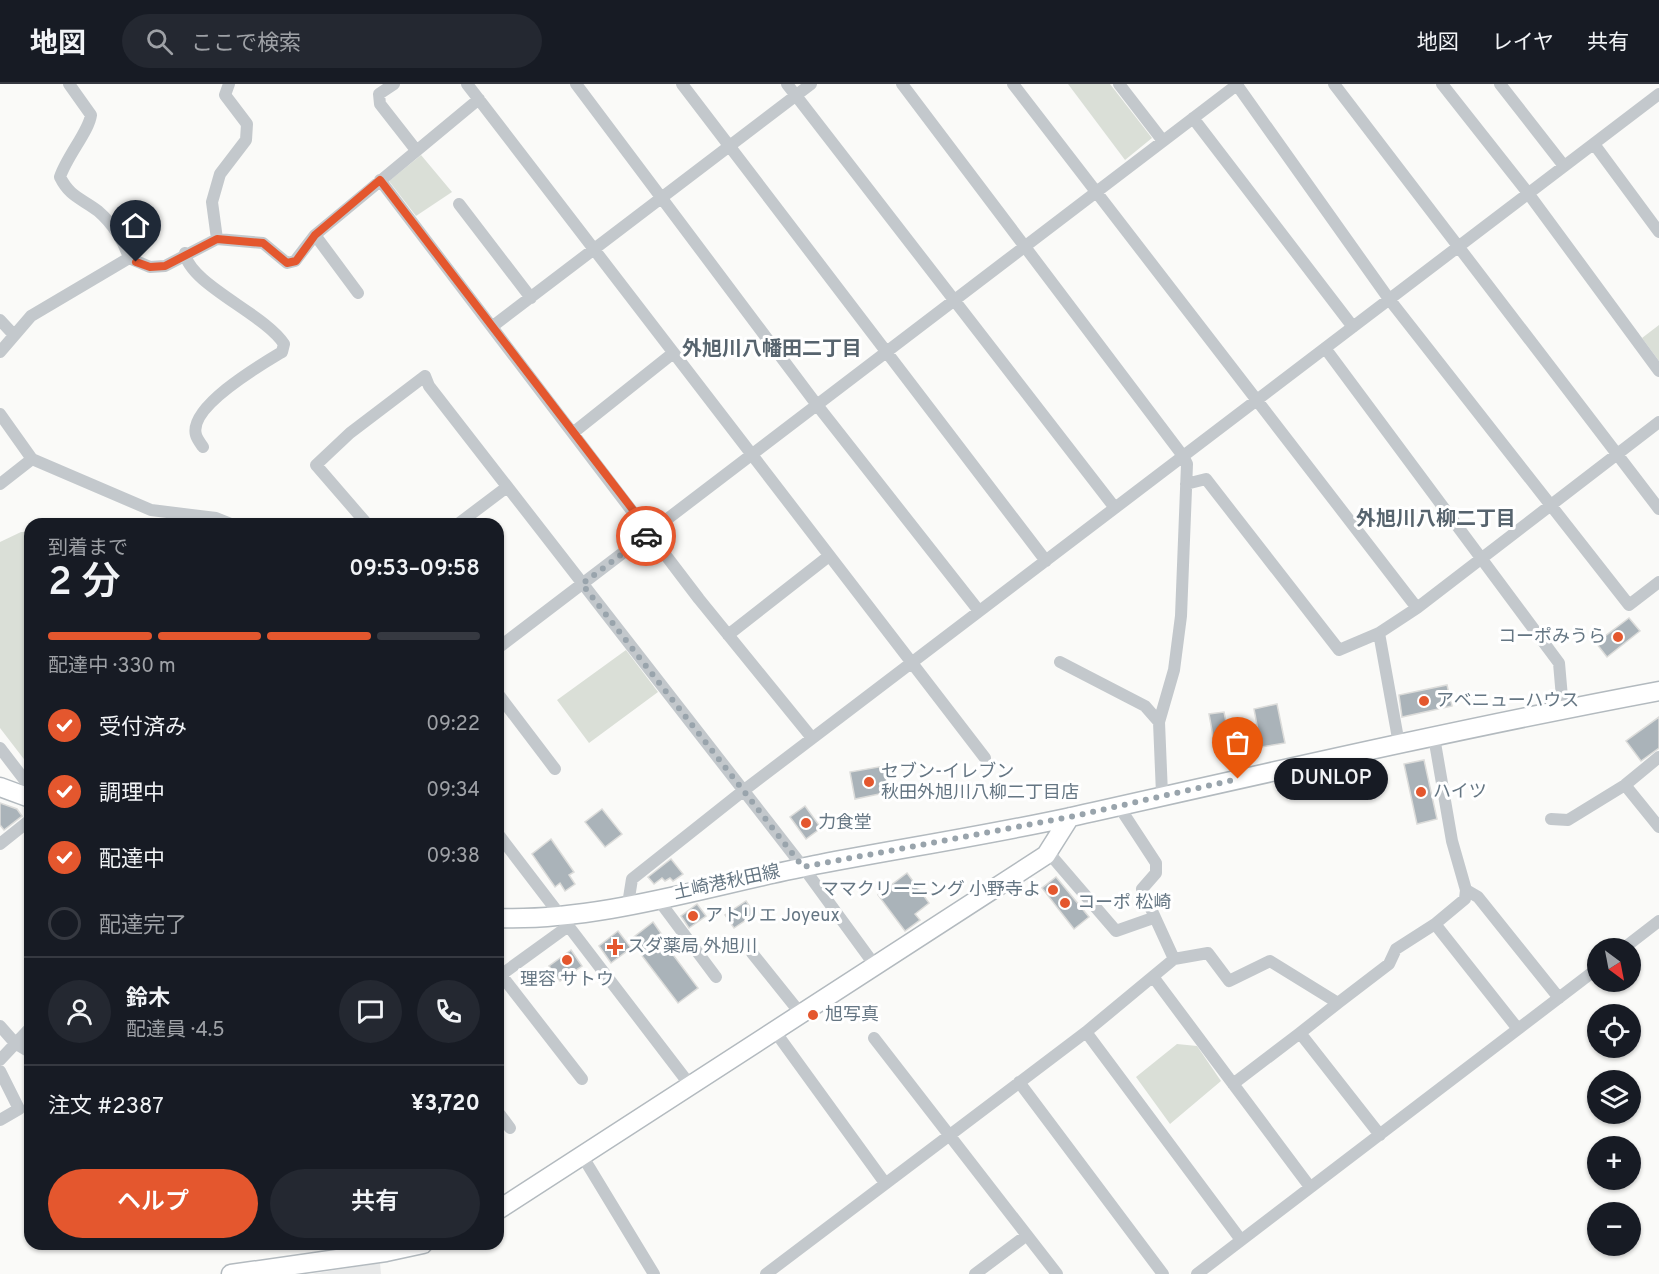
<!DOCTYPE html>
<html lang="ja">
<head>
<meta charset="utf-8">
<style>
  body { margin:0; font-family:Overpass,"Noto Sans JP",sans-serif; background:#242831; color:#f1f3f6; height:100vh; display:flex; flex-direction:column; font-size:22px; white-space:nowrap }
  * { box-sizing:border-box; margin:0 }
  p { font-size:20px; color:#9ea1a6 }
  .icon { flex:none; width:33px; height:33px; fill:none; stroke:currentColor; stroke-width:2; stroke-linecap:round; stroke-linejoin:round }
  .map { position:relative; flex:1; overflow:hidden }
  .details { position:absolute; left:24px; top:434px; width:480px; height:732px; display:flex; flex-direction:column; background:#171b24; border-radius:18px; box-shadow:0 2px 4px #0004 }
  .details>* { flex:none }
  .needle { width:39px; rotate:148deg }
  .buttons { position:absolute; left:1587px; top:854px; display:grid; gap:12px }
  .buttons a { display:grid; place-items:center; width:54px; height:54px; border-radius:50%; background:#171b24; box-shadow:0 2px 4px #0004; font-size:30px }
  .pin { position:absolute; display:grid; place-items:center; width:51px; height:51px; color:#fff; margin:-62px -26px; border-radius:50% 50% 50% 0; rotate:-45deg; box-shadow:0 0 6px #0007 }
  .pin .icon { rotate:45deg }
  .courier { position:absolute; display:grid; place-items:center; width:60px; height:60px; margin:-30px; border:4px solid #e4572e; border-radius:50%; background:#fff; color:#222; box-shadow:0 2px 8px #0007 }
  .bubble { position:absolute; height:42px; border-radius:21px; background:#171b24; box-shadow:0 2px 4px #0004; font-size:20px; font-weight:600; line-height:42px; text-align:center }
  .summary em { font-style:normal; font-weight:600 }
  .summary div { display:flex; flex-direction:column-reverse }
  .summary { display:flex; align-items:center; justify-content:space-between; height:102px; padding:0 24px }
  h1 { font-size:39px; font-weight:600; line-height:45px }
  .bar { display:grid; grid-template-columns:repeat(4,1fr); gap:9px 6px; align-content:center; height:72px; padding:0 24px }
  .bar i { height:8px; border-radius:4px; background:#363941 }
  .bar .current { background:#e4572e }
  .bar p { grid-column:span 4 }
  .line { display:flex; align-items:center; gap:15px; padding:0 24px; border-top:2px solid #363941 }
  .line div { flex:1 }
  .round { display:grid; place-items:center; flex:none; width:63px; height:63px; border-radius:32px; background:#242831 }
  ol { padding:0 24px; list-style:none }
  li { display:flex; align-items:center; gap:18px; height:66px }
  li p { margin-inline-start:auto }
  li .icon { padding:6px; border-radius:50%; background:#e4572e; color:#fff; stroke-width:4 }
  li:last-child { color:#9ea1a6 }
  li i { width:33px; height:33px; border:3px solid #363941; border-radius:50% }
  .cta { display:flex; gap:12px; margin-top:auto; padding:12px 24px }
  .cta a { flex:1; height:69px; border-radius:36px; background:#e4572e; color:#fff; font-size:24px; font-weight:600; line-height:69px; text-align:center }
  .cta a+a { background:#242831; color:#f1f3f6 }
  header { display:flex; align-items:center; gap:36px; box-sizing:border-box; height:84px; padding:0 30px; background:#171b24; border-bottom:2px solid #363941 }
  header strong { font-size:28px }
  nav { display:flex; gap:33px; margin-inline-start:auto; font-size:21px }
  .search { width:420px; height:54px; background:#242831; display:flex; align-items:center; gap:15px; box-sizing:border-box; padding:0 21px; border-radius:33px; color:#9ea1a6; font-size:22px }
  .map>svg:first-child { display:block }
  .built { fill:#e8e9e9 }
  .green { fill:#dadfd7 }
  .building { fill:#aab3b9; stroke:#dcdcda; stroke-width:1.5 }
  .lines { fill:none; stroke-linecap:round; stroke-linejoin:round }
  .secondary-casing { stroke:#b3babf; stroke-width:21 }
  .street { stroke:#c3c8cc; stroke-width:12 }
  .secondary { stroke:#fff; stroke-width:18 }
  .done { stroke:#99a4ac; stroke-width:6; stroke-dasharray:0 10.8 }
  .route { stroke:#e4572e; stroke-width:8 }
  .poi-dot { fill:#e4572e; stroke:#fff; stroke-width:2 }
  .labels { text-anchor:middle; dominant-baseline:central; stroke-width:6; stroke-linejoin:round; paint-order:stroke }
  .poi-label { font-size:18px; fill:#657683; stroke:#fff; text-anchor:start }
  .street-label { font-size:18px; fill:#657683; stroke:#fff }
  .neighbourhood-label { font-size:20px; font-weight:bold; fill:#57646e; stroke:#fff }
</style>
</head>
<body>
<header>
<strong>地図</strong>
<div class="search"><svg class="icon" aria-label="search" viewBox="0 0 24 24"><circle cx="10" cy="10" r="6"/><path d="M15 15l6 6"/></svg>ここで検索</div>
<nav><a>地図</a><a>レイヤ</a><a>共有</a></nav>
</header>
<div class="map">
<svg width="1659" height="1190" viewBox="0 0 1659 1190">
  <rect width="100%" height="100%" fill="#fafaf8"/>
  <path class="built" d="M 380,1179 L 381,1190 L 310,1190 Z"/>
  <path class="green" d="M 1068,0 L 1110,0 L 1152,54 L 1125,76 Z
    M 421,71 L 452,108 L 416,132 L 389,97 Z
    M 1659,241 L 1659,277 L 1642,254 Z
    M 21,448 L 30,448 L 30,683 L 0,644 L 0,458 Z
    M 626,566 L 658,608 L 589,659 L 557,616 Z
    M 1177,960 L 1197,962 L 1221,997 L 1170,1040 L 1136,993 Z"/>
  <path class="building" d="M 1629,534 L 1640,547 L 1607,573 L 1596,559 Z
    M 1447,601 L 1452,622 L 1402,633 L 1399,611 Z
    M 1277,620 L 1285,659 L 1261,663 L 1254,625 Z
    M 1224,628 L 1227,643 L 1235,641 L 1240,669 L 1226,671 L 1224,656 L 1214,658 L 1209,630 Z
    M 1659,633 L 1659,664 L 1641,677 L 1626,657 Z
    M 1424,676 L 1437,735 L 1417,740 L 1404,680 Z
    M 884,682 L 889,708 L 855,715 L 850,688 Z
    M 0,719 L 17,725 L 22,732 L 4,746 L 0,741 Z
    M 805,722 L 821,744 L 806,755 L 790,733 Z
    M 602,725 L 622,750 L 605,763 L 585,738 Z
    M 551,755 L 574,788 L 569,791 L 575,800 L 565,807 L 560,799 L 555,803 L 532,770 Z
    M 671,775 L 683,790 L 673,797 L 670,794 L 665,797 L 662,794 L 654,800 L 648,793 Z
    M 907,789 L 929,819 L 915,830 L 920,836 L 905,847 L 878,811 Z
    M 1056,793 L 1089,833 L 1074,845 L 1042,804 Z
    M 746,817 L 755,830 L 734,844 L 725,831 Z
    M 697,820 L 706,832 L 689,844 L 681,832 Z
    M 653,838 L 667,858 L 665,860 L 698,904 L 678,919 L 630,856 Z
    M 618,847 L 631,864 L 611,879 L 599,862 Z
    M 571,866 L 582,882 L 560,897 L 549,882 Z"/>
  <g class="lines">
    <g class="secondary-casing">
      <path id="secondary" d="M 0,703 L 30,714
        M 498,834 C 602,838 718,799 820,780 C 904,764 988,751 1071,733 C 1267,689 1462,644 1659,607
        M 498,1126 L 1046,771 L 1070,733
        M 231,1190 L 386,1168 L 423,1160"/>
    </g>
    <path class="street" d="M 69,0 L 91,31 C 89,47 67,72 60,93 C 70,113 81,114 98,127 C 112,139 124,157 129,174 L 150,183 L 165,182 L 217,155 L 263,159 L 287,179 L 295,177 L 315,151
      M 394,0 L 379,10 L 380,20 L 416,66
      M 467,0 L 985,674
      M 576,0 L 817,321 L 979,527
      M 682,0 L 1046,477
      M 787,0 L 1115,424
      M 902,0 L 1183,372 L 1187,380 L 1181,532 L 1174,586 L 1159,638 L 1162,710
      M 1013,0 L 1417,524 L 1659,338
      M 1119,0 L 1163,57
      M 1334,0 L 1659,425
      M 1442,0 L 1528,109 L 1659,287
      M 1500,0 L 1564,82
      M 1237,1 L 1389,215 L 1629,521 L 1659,498
      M 1193,34 L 1353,243
      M 1594,60 L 1659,148
      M 380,96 L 699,515 L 812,654
      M 459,120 L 531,214
      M 217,155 L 212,118 L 220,90 L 246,56 L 247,40 L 225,11 L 229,0
      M 185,169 C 189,200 265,230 284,260 L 282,268 C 262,280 188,323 196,351 C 197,355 201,360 203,363
      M 358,209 L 315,151 L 479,15
      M 0,236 L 13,250
      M 493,242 L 811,0
      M 1325,264 L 1559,579 L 1563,625
      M 0,268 L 31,232 L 129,174
      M 0,330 L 32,375 L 151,426 L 216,434 L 231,440
      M 574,348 L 672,270
      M 0,400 L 32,375
      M 1186,400 L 1206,395 L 1339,566 L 1379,549 L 1417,524
      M 367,440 L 316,381 L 350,349 L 425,292 L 429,302 L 803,783 L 876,883
      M 458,440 L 507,403
      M 1379,549 L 1399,660
      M 728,551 L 829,472
      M 498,564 L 1238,0
      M 1060,578 L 1145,622 L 1159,638
      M 498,610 L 555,685
      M 0,664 L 30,703
      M 1625,701 L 1659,743
      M 1118,721 L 1156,779 L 1156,789 L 1142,805 L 1174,875
      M 1551,735 L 1568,736 L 1625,701 L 1659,673
      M 498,750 L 690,1001
      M 0,760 L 30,736
      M 1048,768 L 1116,847 L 1153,834
      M 1466,806 L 1478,813 L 1559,914
      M 657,814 L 716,893
      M 628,820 L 632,795 L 743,707 L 1659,10
      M 1435,840 L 1518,945
      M 1624,864 L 1659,837
      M 752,869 L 801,930
      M 498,887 L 582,995
      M 498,893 L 567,843
      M 1154,894 L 1310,1103
      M 1338,919 L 1300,949 L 1380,1051
      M 0,942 L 15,959 L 30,968
      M 774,946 L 885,1099
      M 1086,948 L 1241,1156
      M 874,954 L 1057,1190
      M 0,976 L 30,944
      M 0,987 L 19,1025 L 0,1036
      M 1019,998 L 1163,1190
      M 1233,1000 L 1300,949
      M 498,1028 L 510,1044
      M 583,1073 L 654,1190
      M 766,1190 L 1086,948 L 1174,875 L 1208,869 L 1229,897 L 1270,877 L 1338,919 L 1389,880 L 1396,865 L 1435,840 L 1465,815 L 1466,806 L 1452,757 L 1434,653
      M 975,1190 L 1027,1151
      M 1197,1190 L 1598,884"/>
    <use href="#secondary" class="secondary"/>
  </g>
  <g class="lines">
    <path class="done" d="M 646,452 L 582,500 L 803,783 L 1070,733 L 1238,695"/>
    <path class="route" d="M 136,178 L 150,183 L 165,182 L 217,155 L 263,159 L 287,179 L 296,177 L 315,151 L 380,96 L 650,448 L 646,452"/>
  </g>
  <g class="poi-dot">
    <circle cx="1618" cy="553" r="6"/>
    <circle cx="1424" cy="617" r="6"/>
    <circle cx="869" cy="698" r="6"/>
    <circle cx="1421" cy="708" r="6"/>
    <circle cx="806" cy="739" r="6"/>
    <circle cx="1053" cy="806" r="6"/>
    <circle cx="1065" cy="819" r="6"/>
    <circle cx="693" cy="832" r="6"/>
    <path d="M612 854h6v6h6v6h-6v6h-6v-6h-6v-6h6z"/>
    <circle cx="567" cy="876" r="6"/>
    <circle cx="813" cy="931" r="6"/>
  </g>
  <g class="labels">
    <g class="poi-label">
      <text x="1606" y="553" text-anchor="end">コーポみうら</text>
      <text x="1436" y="617">アベニューハウス</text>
      <text x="881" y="688">セブン-イレブン<tspan x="881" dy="21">秋田外旭川八柳二丁目店</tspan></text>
      <text x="1433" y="708">ハイツ</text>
      <text x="818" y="739">力食堂</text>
      <text x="1041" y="806" text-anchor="end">ママクリーニング 小野寺よ</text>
      <text x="1077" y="819">コーポ 松崎</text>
      <text x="705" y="832">アトリエ Joyeux</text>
      <text x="627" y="863">スダ薬局 外旭川</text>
      <text x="567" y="896" text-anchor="middle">理容 サトウ</text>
      <text x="825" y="931">旭写真</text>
    </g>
    <g class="street-label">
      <text transform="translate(727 799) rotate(-12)">土崎港秋田線</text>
    </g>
    <g class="neighbourhood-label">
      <text x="772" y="266">外旭川八幡田二丁目</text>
      <text x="1436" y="436">外旭川八柳二丁目</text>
    </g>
  </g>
</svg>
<div class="buttons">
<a><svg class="needle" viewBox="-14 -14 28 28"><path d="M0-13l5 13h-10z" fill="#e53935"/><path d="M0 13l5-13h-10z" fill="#9ea1a6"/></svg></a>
<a><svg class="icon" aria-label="locate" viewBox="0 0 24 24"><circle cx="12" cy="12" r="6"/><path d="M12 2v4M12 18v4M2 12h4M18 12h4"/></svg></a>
<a><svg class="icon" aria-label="layers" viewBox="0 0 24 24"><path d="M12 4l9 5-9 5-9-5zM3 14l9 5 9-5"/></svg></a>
<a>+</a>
<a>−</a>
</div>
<div class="pin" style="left:1238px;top:695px;background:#ea580c"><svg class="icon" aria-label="bag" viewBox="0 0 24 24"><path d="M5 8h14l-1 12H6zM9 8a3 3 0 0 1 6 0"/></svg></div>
<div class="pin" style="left:136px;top:178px;background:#1f2937"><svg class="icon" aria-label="home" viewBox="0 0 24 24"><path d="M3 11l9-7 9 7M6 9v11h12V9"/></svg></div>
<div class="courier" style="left:646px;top:452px"><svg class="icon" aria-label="car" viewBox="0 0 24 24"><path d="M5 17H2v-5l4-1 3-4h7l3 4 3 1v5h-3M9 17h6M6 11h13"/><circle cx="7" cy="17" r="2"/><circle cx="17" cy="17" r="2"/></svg></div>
<div class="bubble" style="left:1274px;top:674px;width:114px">DUNLOP</div>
<section class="details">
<div class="summary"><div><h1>2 分</h1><p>到着まで</p></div><em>09:53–09:58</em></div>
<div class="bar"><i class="current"></i><i class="current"></i><i class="current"></i><i></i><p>配達中 · 330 m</p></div>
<ol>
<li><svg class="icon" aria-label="check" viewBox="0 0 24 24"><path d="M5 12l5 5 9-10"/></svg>受付済み<p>09:22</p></li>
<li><svg class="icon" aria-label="check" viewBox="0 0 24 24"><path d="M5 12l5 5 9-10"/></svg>調理中<p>09:34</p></li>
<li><svg class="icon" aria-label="check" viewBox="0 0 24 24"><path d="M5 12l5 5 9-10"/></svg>配達中<p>09:38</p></li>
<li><i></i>配達完了</li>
</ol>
<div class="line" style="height:108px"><a class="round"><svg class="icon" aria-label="person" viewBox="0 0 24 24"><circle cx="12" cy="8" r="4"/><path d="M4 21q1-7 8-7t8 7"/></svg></a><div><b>鈴木</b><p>配達員 · 4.5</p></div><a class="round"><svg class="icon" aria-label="chat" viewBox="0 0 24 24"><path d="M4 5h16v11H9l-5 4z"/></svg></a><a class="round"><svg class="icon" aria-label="phone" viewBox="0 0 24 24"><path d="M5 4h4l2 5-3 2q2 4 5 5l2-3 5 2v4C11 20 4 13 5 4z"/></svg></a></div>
<div class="line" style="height:78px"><div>注文 #2387</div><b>¥3,720</b></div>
<div class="cta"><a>ヘルプ</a><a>共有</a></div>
</section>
</div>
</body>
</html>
